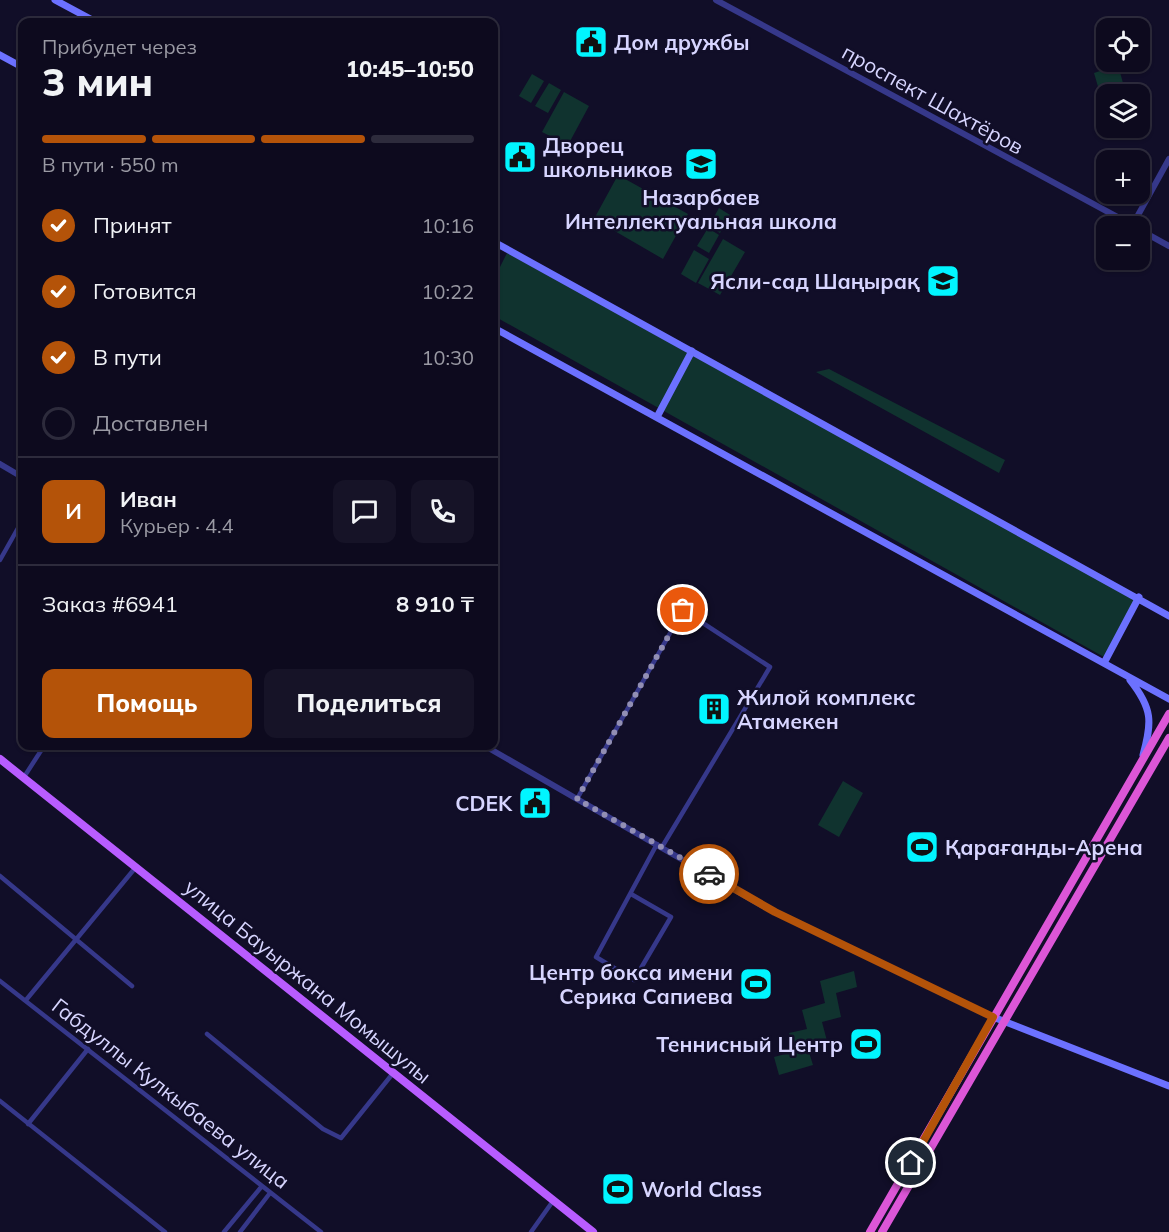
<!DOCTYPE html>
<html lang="ru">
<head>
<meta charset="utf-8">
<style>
  body { margin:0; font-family:Mulish,sans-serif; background:#161327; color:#f1f3f6; height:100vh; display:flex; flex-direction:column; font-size:22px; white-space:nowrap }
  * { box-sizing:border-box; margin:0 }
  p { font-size:20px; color:#9a9aa4 }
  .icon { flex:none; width:33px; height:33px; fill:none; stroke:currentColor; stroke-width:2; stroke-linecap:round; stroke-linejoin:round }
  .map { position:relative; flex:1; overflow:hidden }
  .side { position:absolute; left:18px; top:18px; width:480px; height:732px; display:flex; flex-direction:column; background:#0d0a1e; border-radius:12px; box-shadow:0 2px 4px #0004,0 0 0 2px #2d2b3c }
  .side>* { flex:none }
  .tools { position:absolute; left:1096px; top:18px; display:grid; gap:12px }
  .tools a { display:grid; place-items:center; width:54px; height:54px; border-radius:12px; background:#0d0a1e; box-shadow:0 2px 4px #0004,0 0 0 2px #2d2b3c; font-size:30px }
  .pin { position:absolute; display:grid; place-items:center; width:51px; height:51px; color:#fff; margin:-26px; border:3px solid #fff; border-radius:50%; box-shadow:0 2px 6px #0007 }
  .courier { position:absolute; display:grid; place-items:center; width:60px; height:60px; margin:-30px; border:4px solid #b45309; border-radius:50%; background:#fff; color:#222; box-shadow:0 2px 8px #0007 }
  .headline em { font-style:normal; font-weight:800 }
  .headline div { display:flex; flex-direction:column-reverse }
  .headline { display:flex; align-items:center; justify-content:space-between; height:102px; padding:0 24px }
  h1 { font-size:39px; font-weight:800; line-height:45px }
  .bar { display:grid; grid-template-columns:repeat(4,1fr); gap:9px 6px; align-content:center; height:72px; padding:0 24px }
  .bar i { height:8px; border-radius:4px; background:#2d2b3c }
  .bar .selected { background:#b45309 }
  .bar p { grid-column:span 4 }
  .line { display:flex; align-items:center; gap:15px; padding:0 24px; border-top:2px solid #2d2b3c }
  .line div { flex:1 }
  .round { display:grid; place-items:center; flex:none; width:63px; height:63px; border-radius:12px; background:#161327 }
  ol { padding:0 24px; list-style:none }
  li { display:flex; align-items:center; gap:18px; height:66px }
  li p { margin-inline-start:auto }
  li .icon { padding:6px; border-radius:50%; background:#b45309; color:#fff; stroke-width:4 }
  li:last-child { color:#9a9aa4 }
  li i { width:33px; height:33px; border:3px solid #2d2b3c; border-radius:50% }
  .button { display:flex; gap:12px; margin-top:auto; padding:12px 24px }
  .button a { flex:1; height:69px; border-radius:12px; background:#b45309; color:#fff; font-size:24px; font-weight:800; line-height:69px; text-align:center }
  .button a+a { background:#161327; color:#f1f3f6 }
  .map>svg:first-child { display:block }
  .green { fill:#10332f }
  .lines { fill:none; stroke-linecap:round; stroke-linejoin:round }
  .minor { stroke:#36388a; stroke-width:4.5 }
  .tertiary { stroke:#36388a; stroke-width:6 }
  .secondary { stroke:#6c71ff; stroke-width:7 }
  .primary { stroke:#b85cff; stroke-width:8 }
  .trunk { stroke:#dc56d7; stroke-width:8 }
  .done { stroke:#928fb4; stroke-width:6; stroke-dasharray:0 10.8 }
  .route { stroke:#b45309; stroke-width:8 }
  .labels { text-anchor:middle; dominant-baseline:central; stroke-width:5; stroke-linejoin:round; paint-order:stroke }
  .poi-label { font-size:21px; font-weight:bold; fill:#d7d5ff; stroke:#110e28; text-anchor:start }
  .street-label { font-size:21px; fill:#d7d5ff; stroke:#110e28 }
</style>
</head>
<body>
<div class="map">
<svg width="1169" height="1232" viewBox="0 0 1169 1232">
  <rect width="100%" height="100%" fill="#110e28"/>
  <path class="green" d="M 1118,65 L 1123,83 L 1099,90 L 1094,73 Z
    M 532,74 L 544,81 L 531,103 L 519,96 Z
    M 549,83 L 561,90 L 548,113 L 535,106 Z
    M 564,92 L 589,106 L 568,145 L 542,132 Z
    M 618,175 L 688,214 L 663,259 L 594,219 Z
    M 719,208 L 730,215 L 720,233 L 709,226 Z
    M 708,228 L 719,235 L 709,253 L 697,246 Z
    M 723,239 L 745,252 L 720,295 L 698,283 Z
    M 694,250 L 709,259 L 696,283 L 681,274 Z
    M 507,253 L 1137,601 L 1104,657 L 494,316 L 494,279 Z
    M 829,369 L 1005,460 L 999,473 L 816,372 Z
    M 843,781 L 863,793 L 839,837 L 818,825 Z
    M 854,971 L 857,987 L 836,993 L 841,1017 L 822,1022 L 827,1041 L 807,1046 L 813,1065 L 779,1075 L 774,1057 L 793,1052 L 789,1033 L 807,1029 L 802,1010 L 825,1003 L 820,981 Z"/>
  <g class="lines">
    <path class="minor" d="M 0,560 L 22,521
      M 24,777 L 44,746
      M 577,799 L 683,610 L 770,667 L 662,847
      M 0,876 L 132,986
      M 631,894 L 671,917 L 634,980 L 596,957 L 657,844
      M 0,981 L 321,1232
      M 26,1000 L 136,867
      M 207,1034 L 323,1129 L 341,1138 L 394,1072
      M 0,1101 L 165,1232
      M 28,1124 L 88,1049
      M 224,1232 L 262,1186
      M 240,1232 L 270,1193
      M 531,1232 L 553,1201"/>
    <path class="tertiary" d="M 716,0 L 1134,226
      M 1132,226 L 1169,159
      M 1140,230 L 1169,246
      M 0,464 L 22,477
      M 485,746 L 761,905 L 993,1017"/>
    <path class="secondary" d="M 55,0 L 96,22
      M 0,55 L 22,67
      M 494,242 L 1169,616
      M 494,328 L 1169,699
      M 657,417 L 692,351
      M 1104,663 L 1139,597
      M 1130,680 C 1153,709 1152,722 1143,755
      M 993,1017 L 1169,1086"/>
    <path class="primary" d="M 0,759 L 593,1232"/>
    <path class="trunk" d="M 870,1232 L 1169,714
      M 882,1232 L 1169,738"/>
  </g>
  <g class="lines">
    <path class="done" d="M 683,610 L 577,799 L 709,874"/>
    <path class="route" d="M 709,874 L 775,912 L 993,1017 L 911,1163"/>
  </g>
  <defs>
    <g id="civic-square" transform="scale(1.725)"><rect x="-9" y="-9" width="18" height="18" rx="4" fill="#01f5ff" stroke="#110e28"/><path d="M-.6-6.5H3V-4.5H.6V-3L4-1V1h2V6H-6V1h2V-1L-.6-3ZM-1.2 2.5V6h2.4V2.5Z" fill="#111"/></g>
    <g id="school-square" transform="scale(1.725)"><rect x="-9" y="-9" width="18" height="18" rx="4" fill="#01f5ff" stroke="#110e28"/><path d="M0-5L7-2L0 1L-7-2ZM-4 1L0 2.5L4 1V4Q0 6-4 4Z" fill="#111"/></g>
    <g id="building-square" transform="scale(1.725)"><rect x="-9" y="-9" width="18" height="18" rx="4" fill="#01f5ff" stroke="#110e28"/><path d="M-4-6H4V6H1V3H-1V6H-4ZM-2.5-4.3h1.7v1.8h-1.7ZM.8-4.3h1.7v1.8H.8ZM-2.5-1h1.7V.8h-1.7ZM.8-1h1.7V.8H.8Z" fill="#111"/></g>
    <g id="stadium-square" transform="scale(1.725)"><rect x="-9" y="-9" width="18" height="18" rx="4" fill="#01f5ff" stroke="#110e28"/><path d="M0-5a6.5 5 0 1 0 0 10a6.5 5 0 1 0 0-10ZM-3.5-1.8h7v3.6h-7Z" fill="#111"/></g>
  </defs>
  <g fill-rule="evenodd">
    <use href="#civic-square" x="591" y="42"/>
    <use href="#civic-square" x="520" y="157"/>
    <use href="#school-square" x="701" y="164"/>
    <use href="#school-square" x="943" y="281"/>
    <use href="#building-square" x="714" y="709"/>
    <use href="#civic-square" x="535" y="803"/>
    <use href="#stadium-square" x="922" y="847"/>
    <use href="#stadium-square" x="756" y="984"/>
    <use href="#stadium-square" x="866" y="1044"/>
    <use href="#stadium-square" x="618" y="1189"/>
  </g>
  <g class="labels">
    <g class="poi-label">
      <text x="614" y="42">Дом дружбы</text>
      <text x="543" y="145">Дворец<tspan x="543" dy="24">школьников</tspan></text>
      <text x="701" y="197" text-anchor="middle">Назарбаев<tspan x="701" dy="24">Интеллектуальная школа</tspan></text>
      <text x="920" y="281" text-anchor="end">Ясли-сад Шаңырақ</text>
      <text x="737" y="697">Жилой комплекс<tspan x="737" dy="24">Атамекен</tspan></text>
      <text x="512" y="803" text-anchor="end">CDEK</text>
      <text x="945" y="847">Қарағанды-Арена</text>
      <text x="733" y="972" text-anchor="end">Центр бокса имени<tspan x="733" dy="24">Серика Сапиева</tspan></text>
      <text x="843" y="1044" text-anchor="end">Теннисный Центр</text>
      <text x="641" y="1189">World Class</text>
    </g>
    <g class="street-label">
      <text transform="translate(933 99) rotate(29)">проспект Шахтёров</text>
      <text transform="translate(308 981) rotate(39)">улица Бауыржана Момышулы</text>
      <text transform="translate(171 1093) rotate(38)">Габдуллы Кулкыбаева улица</text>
    </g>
  </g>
</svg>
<div class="tools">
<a><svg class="icon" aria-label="locate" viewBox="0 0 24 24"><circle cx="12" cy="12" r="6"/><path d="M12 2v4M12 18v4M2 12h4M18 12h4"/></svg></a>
<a><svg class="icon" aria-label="layers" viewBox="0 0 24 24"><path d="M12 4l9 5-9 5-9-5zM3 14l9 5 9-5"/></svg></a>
<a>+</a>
<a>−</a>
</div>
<div class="pin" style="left:683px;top:610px;background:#ea580c"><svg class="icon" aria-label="bag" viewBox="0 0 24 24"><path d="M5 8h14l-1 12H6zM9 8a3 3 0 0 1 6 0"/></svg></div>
<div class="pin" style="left:911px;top:1163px;background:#1f2937"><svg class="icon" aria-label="home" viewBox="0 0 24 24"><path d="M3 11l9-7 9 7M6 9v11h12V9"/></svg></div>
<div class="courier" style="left:709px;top:874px"><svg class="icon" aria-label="car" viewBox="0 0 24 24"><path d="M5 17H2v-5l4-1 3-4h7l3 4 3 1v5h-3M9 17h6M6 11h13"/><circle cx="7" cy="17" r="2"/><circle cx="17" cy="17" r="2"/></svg></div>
<section class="side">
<div class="headline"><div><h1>3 мин</h1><p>Прибудет через</p></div><em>10:45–10:50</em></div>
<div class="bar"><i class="selected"></i><i class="selected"></i><i class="selected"></i><i></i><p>В пути · 550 m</p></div>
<ol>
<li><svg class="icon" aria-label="check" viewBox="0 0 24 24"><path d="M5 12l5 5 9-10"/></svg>Принят<p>10:16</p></li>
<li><svg class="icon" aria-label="check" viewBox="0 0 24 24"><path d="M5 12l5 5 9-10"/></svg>Готовится<p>10:22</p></li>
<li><svg class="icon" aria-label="check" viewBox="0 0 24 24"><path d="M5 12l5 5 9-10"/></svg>В пути<p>10:30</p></li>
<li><i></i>Доставлен</li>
</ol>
<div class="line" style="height:108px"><b class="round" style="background:#b45309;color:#fff">И</b><div><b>Иван</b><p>Курьер · 4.4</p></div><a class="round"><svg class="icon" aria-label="chat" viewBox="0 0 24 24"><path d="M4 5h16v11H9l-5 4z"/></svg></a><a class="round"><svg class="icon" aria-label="phone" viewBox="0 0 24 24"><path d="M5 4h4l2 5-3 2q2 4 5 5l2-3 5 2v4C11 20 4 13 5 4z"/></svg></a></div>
<div class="line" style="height:78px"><div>Заказ #6941</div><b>8 910 ₸</b></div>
<div class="button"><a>Помощь</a><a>Поделиться</a></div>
</section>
</div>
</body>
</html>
